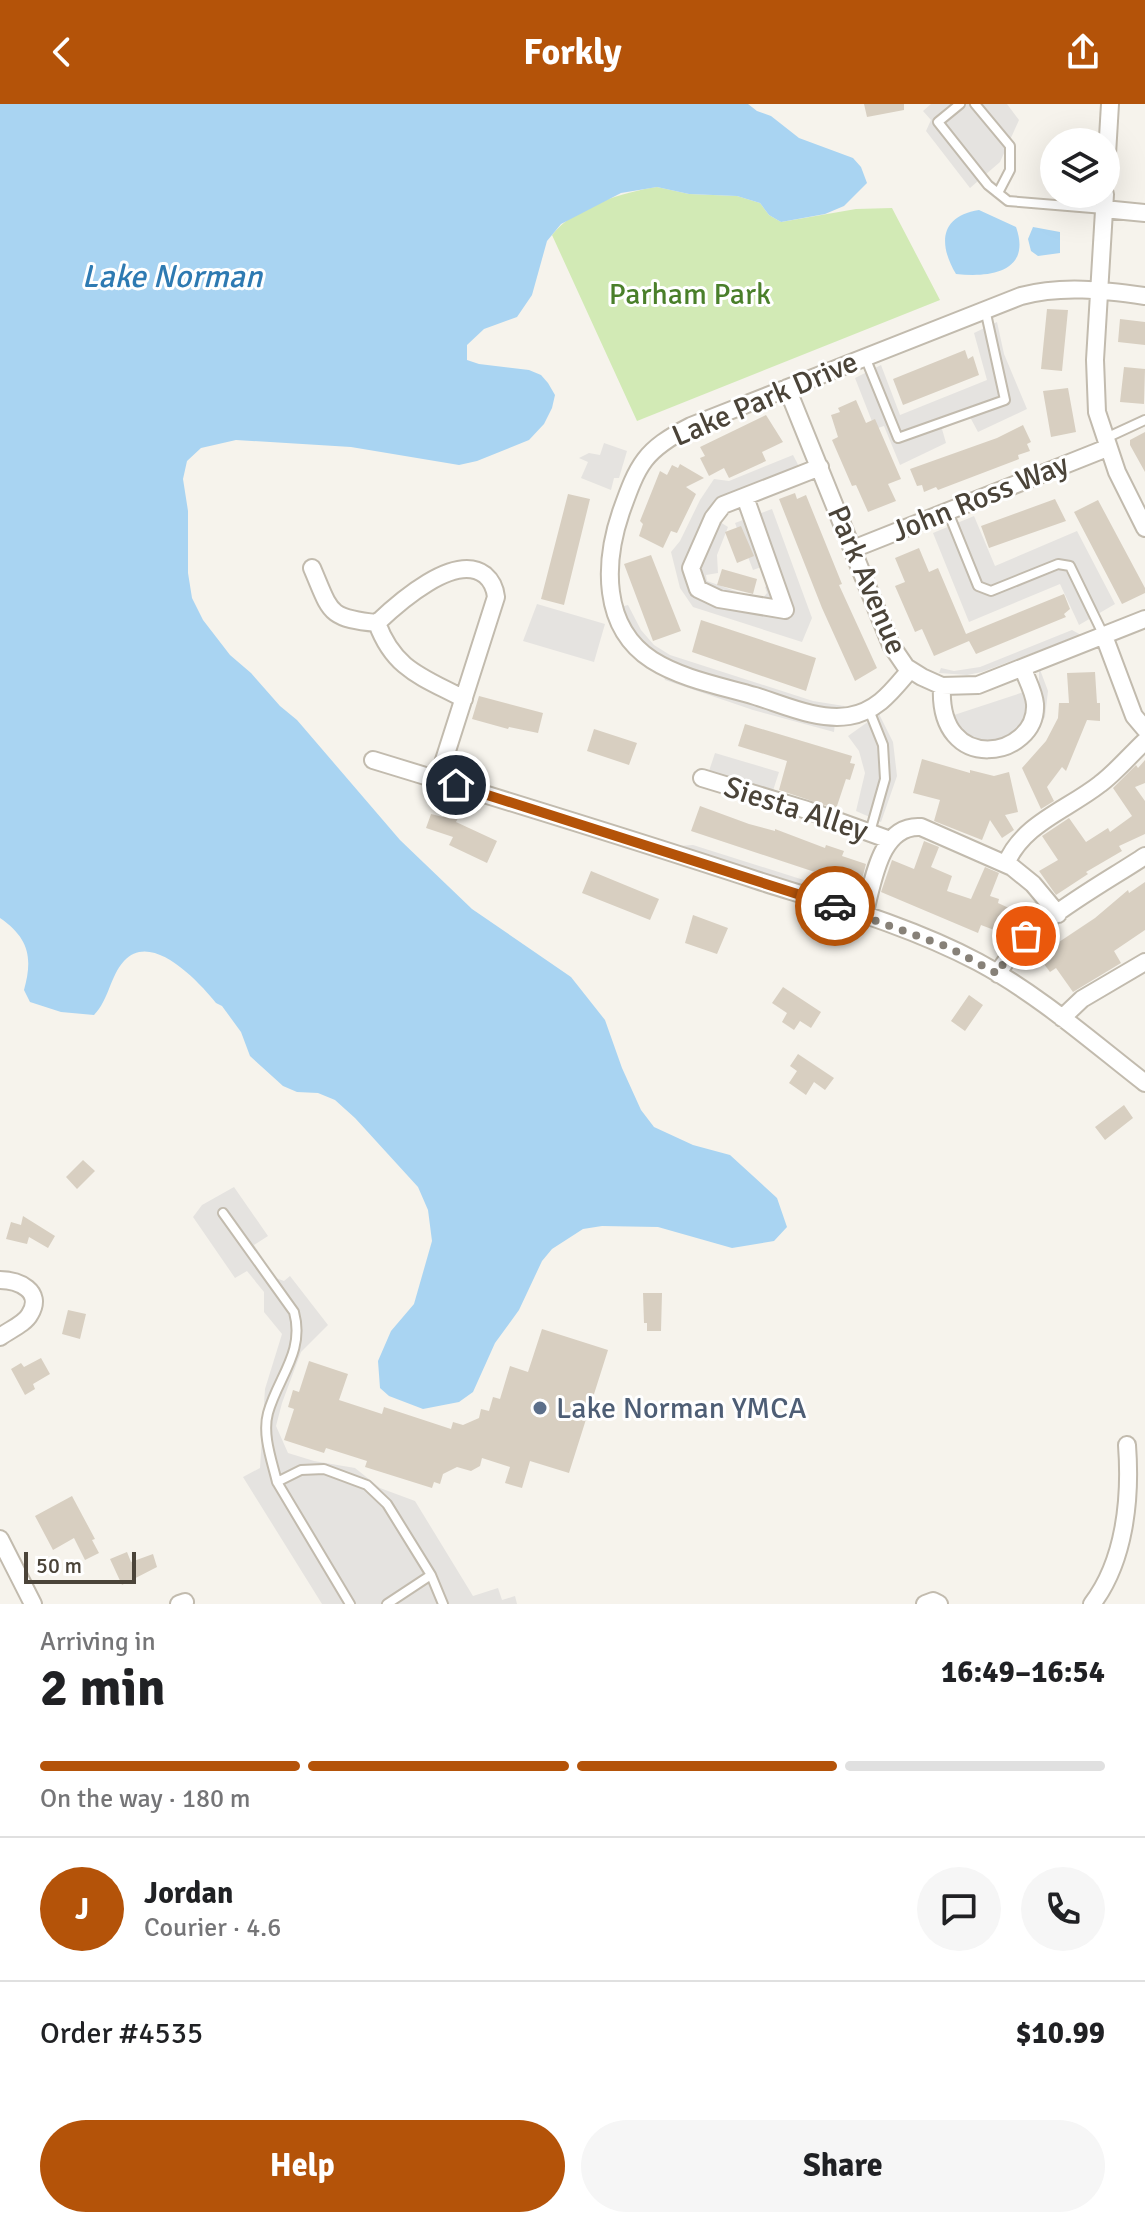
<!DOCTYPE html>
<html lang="en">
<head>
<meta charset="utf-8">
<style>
  body { margin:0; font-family:Signika,sans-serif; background:#f6f6f6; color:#202124; height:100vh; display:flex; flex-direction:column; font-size:30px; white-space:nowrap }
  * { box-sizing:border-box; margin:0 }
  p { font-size:26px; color:#757577 }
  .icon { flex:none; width:44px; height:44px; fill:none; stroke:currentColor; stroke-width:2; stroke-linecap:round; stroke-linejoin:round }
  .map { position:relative; height:1500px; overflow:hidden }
  .drawer { display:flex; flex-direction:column; background:#fff; flex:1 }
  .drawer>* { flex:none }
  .fabs { position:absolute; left:1040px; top:24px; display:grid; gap:16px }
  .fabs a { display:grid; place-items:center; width:80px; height:80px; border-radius:50%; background:#fff; box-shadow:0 8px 32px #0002; font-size:40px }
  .scale { position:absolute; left:24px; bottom:20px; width:112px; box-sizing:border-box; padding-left:8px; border:4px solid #4b4439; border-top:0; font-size:22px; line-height:28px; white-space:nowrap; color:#4b4439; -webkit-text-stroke:6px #fff; paint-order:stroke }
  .pin { position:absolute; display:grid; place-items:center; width:68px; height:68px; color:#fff; margin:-34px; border:4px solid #fff; border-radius:50%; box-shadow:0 2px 8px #0007 }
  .courier { position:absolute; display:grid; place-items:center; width:80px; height:80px; margin:-40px; border:6px solid #b45309; border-radius:50%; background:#fff; color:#222; box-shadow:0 2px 10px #0007 }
  .headline em { font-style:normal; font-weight:700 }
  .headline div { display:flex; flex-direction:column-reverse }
  .headline { display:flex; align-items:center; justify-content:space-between; height:136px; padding:0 40px }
  h1 { font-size:52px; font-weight:700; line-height:60px }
  .bar { display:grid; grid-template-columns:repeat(4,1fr); gap:12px 8px; align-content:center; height:96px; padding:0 40px }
  .bar i { height:10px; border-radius:6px; background:#e0e0e0 }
  .bar .current { background:#b45309 }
  .bar p { grid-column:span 4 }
  .line { display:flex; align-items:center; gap:20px; padding:0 40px; border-top:2px solid #e0e0e0 }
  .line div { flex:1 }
  .round { display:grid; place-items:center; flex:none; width:84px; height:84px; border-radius:42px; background:#f6f6f6 }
  .button { display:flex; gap:16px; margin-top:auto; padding:16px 40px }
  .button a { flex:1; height:92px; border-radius:48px; background:#b45309; color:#fff; font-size:32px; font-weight:700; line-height:92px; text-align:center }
  .button a+a { background:#f6f6f6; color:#202124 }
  header { display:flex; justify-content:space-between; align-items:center; height:104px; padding:0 40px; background:#b45309; color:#fff; font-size:36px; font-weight:700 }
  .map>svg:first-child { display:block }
  .green { fill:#d2eab5 }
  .parking { fill:#e5e3e0 }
  .water { fill:#a9d4f2 }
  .building { fill:#d8cfc1 }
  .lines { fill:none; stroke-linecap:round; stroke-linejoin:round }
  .service-casing { stroke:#c2bbae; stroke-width:12 }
  .minor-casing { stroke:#c2bbae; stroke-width:20 }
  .service { stroke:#fff; stroke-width:8 }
  .minor { stroke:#fff; stroke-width:16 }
  .done { stroke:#878178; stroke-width:8; stroke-dasharray:0 14.4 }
  .route { stroke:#b45309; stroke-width:10 }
  .service-dot { fill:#5c6f8a; stroke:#fff; stroke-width:3 }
  .labels { text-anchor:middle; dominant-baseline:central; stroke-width:6; stroke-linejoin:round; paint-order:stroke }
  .park-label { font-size:30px; fill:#4a7f2a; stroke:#fff }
  .street-label { font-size:30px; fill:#4b4439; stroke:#fff }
  .service-label { font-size:30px; fill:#4e5e75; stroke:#fff; text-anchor:start }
  .water-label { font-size:32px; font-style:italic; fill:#2e7ab2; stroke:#fff }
</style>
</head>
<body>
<header><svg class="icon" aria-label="back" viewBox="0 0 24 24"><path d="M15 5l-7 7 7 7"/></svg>Forkly<svg class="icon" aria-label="share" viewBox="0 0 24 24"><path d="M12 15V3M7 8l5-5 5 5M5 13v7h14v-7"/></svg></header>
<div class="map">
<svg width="1145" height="1500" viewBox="0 0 1145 1500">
  <rect width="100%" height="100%" fill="#f6f3ec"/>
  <path class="green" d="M 657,83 L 689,90 L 737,92 L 760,99 L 769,111 L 781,118 L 856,105 L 892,104 L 940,196 L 637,317 L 552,131 C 574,103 623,88 657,83 Z"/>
  <path class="parking" d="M 931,0 L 1007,0 L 1019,16 L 1000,58 L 970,84 L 926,27 L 931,16 L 923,7 Z
    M 997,218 L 1004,250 L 1027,305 L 978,328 L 970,313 L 942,325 L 946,339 L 900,361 L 884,322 L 875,325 L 855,274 L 881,261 L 900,311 L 987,276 L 974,229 Z
    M 604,339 L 627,347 L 619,374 L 614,374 L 611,386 L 581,374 L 588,358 L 579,354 L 589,349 L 600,351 Z
    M 793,351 L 806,376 L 725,407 L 720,418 L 728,423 L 717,451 L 718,469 L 706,471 L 707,477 L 755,494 L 763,494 L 767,489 L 765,483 L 772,478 L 764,462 L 753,466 L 735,419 L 772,405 L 812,514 L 802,538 L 693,503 L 680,484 L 671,448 L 680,437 L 700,396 L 714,375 L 729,377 Z
    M 974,412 L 995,462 L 1077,427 L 1115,500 L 1079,521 L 1060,480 L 969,518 L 933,429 Z
    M 537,500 L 605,520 L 594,558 L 523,537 Z
    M 628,501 L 641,526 L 654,541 L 670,551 L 813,597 L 844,602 L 849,607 L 812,604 L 683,563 L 659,552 L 640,537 L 626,519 L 620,503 Z
    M 1072,526 L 1081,531 L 982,568 L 967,571 L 939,569 L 941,564 L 954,567 L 980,563 Z
    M 1039,563 L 1048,587 L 1045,613 L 1032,634 L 1008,652 L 980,654 L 958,643 L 938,622 L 954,611 L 1039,583 Z
    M 662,567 L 835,619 L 834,628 L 753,606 L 665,576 Z
    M 879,610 L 893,638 L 897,672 L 881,718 L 856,707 L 865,669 L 859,647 L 848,632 Z
    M 715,649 L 779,668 L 770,696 L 706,676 Z
    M 693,741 L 851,791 L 848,796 L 678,742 Z
    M 234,1083 L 268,1132 L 254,1141 L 276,1174 L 284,1177 L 290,1172 L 328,1221 L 301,1248 L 282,1299 L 276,1322 L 288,1349 L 314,1357 L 355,1364 L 380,1384 L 415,1397 L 473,1492 L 498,1484 L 502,1496 L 515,1492 L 517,1500 L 322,1500 L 243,1373 L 260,1364 L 265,1285 L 282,1230 L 264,1208 L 264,1188 L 247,1167 L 235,1174 L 193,1113 L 202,1101 Z"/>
  <path class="water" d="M 0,0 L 748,0 L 757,7 L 771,12 L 799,34 L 853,54 L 861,63 L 867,79 L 844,102 L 825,110 L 781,118 L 769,111 L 760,99 L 737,92 L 689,90 L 657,83 L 621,89 L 561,120 L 547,137 L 532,191 L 517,213 L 484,225 L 467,241 L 467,256 L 479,260 L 529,266 L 541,271 L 548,279 L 555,291 L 552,304 L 544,320 L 529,336 L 477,357 L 459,361 L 351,343 L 236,336 L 201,344 L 187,357 L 183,375 L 188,407 L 188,469 L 192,494 L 203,516 L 230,551 L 251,569 L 280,602 L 297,616 L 400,736 L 472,805 L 571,873 L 605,916 L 622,964 L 641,1006 L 654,1023 L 693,1041 L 730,1051 L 777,1094 L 787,1123 L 774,1137 L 732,1144 L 658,1123 L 602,1122 L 583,1125 L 552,1145 L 542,1157 L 519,1206 L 495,1239 L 473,1288 L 459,1298 L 423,1305 L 389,1292 L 380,1284 L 378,1257 L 391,1227 L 414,1200 L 432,1137 L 428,1106 L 418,1083 L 355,1014 L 335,996 L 318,989 L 297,988 L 283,982 L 250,952 L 241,928 L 222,902 L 216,899 C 200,879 152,826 124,857 C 110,872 109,896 94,911 L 61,908 L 30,898 L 24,886 C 33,854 29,834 0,814 Z
    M 979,106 L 1016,123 C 1032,168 990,174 956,170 C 938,140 940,112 979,106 Z
    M 1033,123 L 1060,128 L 1060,149 L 1038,152 L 1031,147 L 1028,135 Z"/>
  <path class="building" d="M 864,0 L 904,0 L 904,6 L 867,13 Z
    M 1047,205 L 1068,206 L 1062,267 L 1041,265 Z
    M 1120,215 L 1145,218 L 1145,241 L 1118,238 Z
    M 965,246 L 968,255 L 973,252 L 979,271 L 903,301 L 893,275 Z
    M 1124,263 L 1145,265 L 1144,300 L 1120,298 Z
    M 1068,284 L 1076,328 L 1051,333 L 1043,287 Z
    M 856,296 L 866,319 L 875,315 L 901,375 L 888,380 L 896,397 L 868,408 L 856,381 L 852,382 L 832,336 L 838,333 L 831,311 L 840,308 L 838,304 Z
    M 766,311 L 783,338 L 762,348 L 766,357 L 729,374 L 724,364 L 709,372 L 700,354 L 705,352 L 700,343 Z
    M 1023,321 L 1031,338 L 1027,340 L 1030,347 L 1018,351 L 1019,355 L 938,386 L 936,383 L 924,388 L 922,381 L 917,382 L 910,365 L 997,334 Z
    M 1145,328 L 1145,368 L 1130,341 L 1130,336 Z
    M 680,360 L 704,374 L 686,383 L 696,390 L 677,429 L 671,427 L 663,444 L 639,432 L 643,420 L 640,417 L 660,367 L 667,371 L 672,361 L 678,364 Z
    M 795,389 L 797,395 L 806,391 L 842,480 L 839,481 L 877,564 L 855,577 L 822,504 L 779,395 Z
    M 568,390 L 590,395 L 564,501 L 541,495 Z
    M 1055,395 L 1066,417 L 989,444 L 981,422 Z
    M 1098,396 L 1145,484 L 1145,489 L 1122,500 L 1074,408 Z
    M 741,422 L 754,452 L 737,459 L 725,428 Z
    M 919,444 L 929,468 L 938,464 L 966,530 L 1064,490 L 1070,505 L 1064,510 L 1066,513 L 976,550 L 969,537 L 934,552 L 922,525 L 915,528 L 895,482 L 905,478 L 895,454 Z
    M 651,451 L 681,527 L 653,537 L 624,460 Z
    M 722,465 L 757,475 L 753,490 L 717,481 Z
    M 701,516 L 816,554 L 806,587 L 692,548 Z
    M 1095,568 L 1097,599 L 1100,599 L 1100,617 L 1087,616 L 1066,667 L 1062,663 L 1047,683 L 1054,697 L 1041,705 L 1022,664 L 1046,637 L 1058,614 L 1059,599 L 1069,599 L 1067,569 Z
    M 479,592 L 543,609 L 538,629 L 509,623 L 508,625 L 472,615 Z
    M 745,620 L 852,652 L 850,659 L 855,660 L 850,676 L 846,675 L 836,705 L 779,686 L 787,657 L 738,642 Z
    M 594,625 L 637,639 L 629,661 L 587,647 Z
    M 922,655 L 970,669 L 970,666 L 994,672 L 1009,668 L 1018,708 L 1005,711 L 1014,726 L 1002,734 L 990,716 L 982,736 L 934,717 L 940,696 L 913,689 Z
    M 1145,656 L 1145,679 L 1135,683 L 1145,697 L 1145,730 L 1119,742 L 1122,747 L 1086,768 L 1088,770 L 1056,791 L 1039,767 L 1058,756 L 1042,732 L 1069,714 L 1086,738 L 1108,724 L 1110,728 L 1132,712 L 1113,684 L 1136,661 L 1138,664 Z
    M 700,702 L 749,720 L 775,727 L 775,725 L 825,744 L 826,741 L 844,747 L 842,752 L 866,760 L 860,783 L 691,727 Z
    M 448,703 L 460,710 L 456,718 L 497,737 L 487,759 L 449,741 L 453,733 L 426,724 L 431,710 L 443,713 Z
    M 924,737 L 939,743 L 931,763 L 952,772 L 947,787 L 971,795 L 985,763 L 999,769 L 990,792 L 999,795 L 998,799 L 1011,805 L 1002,829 L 981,821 L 978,829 L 881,788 L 892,756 L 914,765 Z
    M 591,767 L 659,795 L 650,816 L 582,789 Z
    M 1145,778 L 1145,826 L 1114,847 L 1121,859 L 1073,888 L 1056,864 L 1050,868 L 1038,852 L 1095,814 L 1128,786 L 1129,789 Z
    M 693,811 L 728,824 L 717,850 L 685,839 Z
    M 783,883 L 821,908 L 811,924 L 800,917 L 794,926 L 782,918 L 787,909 L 772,899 Z
    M 969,891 L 983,901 L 965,927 L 951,917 Z
    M 798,950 L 834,974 L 825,986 L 814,978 L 806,991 L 789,979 L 797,967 L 790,962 Z
    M 1124,1001 L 1133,1014 L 1105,1036 L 1095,1023 Z
    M 83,1056 L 95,1067 L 77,1085 L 66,1073 Z
    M 23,1112 L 55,1132 L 48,1144 L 29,1133 L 27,1140 L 6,1135 L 11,1118 L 21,1121 Z
    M 643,1189 L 662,1189 L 661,1227 L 647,1227 L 647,1219 L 644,1219 Z
    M 68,1206 L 86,1210 L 80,1235 L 62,1230 Z
    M 542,1225 L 608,1246 L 569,1369 L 530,1357 L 522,1384 L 505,1379 L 510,1363 L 482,1354 L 480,1362 L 471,1367 L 457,1363 L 443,1370 L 440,1380 L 434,1378 L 432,1384 L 365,1363 L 367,1357 L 326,1344 L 324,1349 L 284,1336 L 294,1305 L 288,1303 L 293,1286 L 299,1288 L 309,1257 L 348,1270 L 339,1296 L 382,1310 L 384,1303 L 451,1325 L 453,1318 L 463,1321 L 479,1314 L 481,1305 L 489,1307 L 493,1293 L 500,1295 L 510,1262 L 528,1268 Z
    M 41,1254 L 50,1270 L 33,1280 L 35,1285 L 25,1291 L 11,1265 L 21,1259 L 24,1263 Z
    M 72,1392 L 95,1435 L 92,1436 L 99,1449 L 85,1456 L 74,1434 L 53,1446 L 35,1412 Z
    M 127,1448 L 131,1458 L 153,1450 L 157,1463 L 122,1481 L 110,1455 Z"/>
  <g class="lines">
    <g class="service-casing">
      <path id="service" d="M 960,0 L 938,18 L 988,81 L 1008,97 L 1104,105
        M 975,0 L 1010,42 L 1010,66 L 998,89
        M 865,253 L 898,334 L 1005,296 L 985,205
        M 1106,334 L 1145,316
        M 948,408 L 978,482 L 991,487 L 1058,460 L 1070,462 L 1104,532
        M 869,606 L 883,641 L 885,675 L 870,728
        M 223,1109 L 294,1208 C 305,1248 278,1273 268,1309 C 262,1331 272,1357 277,1378 L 301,1366 L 324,1365 L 367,1381 L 387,1400 L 431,1471 L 387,1500
        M 277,1378 L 350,1500
        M 431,1471 L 443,1500"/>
    </g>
    <g class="minor-casing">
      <path id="minor" d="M 1106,67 L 1110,0
        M 1105,90 L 1095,256 L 1097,308 L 1117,368 L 1145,424
        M 1104,105 L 1145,109
        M 787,284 L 891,541 L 906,563 L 922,573 L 942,582 L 978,581 L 1145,515
        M 745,393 L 785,506 L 719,495 L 698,485 L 691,464 L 713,414 L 723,401 L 820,363
        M 853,445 L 1107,344
        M 312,464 C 331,508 327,514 377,519
        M 1104,532 L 1134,612 L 1145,625
        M 910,566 C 892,587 878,607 849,612 C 818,617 784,601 755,592 C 721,582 682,575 652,556 C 601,523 604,458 621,408 C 638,360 644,346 691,322 L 1021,192 C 1062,181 1103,186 1145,192
        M 942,582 C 937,673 1038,654 1035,600 C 1034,588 1027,576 1023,565
        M 373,656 C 501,695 629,734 756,776 C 831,800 908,821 978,858 C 1038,890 1091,937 1145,979
        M 702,674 L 807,706 L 890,736
        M 438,675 L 496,493 C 495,484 492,477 485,471 C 455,448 398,499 377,519 C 394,566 423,573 464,595
        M 1006,760 C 1022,720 1067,706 1100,680 C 1116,668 1130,651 1145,637
        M 864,811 C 873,780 879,720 921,723 L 1012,763 L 1033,780 L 1058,810
        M 998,870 C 1022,822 1100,782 1145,752
        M 1062,914 L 1082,895 L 1145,858
        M 0,1176 C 18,1176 44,1187 30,1210 C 25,1220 9,1226 0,1233
        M 0,1435 L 33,1500
        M 179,1500 L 185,1498
        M 925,1500 L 933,1497 L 939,1500
        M 1092,1500 C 1125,1457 1131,1394 1127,1341"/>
    </g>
    <use href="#service" class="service"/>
    <use href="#minor" class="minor"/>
  </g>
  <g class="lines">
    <path class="done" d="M 835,802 L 948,843 L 998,870 L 1005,856 L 1026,832"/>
    <path class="route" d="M 456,681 L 835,802"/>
  </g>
  <circle class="service-dot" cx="540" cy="1304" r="8"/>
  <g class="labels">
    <g class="park-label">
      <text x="690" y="190">Parham Park</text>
    </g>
    <g class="street-label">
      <text transform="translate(765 295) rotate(-23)">Lake Park Drive</text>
      <text transform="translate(980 394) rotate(-22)">John Ross Way</text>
      <text transform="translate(867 476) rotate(67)">Park Avenue</text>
      <text transform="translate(796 705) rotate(18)">Siesta Alley</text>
    </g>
    <g class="service-label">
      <text x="556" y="1304">Lake Norman YMCA</text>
    </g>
    <g class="water-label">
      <text x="172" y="172">Lake Norman</text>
    </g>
  </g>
</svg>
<div class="fabs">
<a><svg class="icon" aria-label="layers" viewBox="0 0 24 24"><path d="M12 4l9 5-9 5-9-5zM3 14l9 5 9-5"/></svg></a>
</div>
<div class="scale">50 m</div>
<div class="pin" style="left:1026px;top:832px;background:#ea580c"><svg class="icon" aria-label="bag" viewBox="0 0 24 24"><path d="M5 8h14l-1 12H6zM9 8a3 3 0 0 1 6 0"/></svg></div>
<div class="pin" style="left:456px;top:681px;background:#1f2937"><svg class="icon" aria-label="home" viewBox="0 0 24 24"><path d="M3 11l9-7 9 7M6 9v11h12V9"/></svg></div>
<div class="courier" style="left:835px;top:802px"><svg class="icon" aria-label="car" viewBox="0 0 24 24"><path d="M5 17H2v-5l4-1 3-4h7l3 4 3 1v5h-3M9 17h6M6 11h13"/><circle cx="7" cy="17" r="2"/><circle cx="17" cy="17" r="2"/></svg></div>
</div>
<section class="drawer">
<div class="headline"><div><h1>2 min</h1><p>Arriving in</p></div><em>16:49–16:54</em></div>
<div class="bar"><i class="current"></i><i class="current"></i><i class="current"></i><i></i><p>On the way · 180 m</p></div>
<div class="line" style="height:144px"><b class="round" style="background:#b45309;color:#fff">J</b><div><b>Jordan</b><p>Courier · 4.6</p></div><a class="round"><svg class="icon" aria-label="chat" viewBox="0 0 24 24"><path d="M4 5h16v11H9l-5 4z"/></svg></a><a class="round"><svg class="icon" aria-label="phone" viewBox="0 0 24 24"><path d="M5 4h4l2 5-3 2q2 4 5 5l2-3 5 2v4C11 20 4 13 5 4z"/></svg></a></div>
<div class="line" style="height:104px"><div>Order #4535</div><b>$10.99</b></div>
<div class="button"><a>Help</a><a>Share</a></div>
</section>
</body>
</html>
